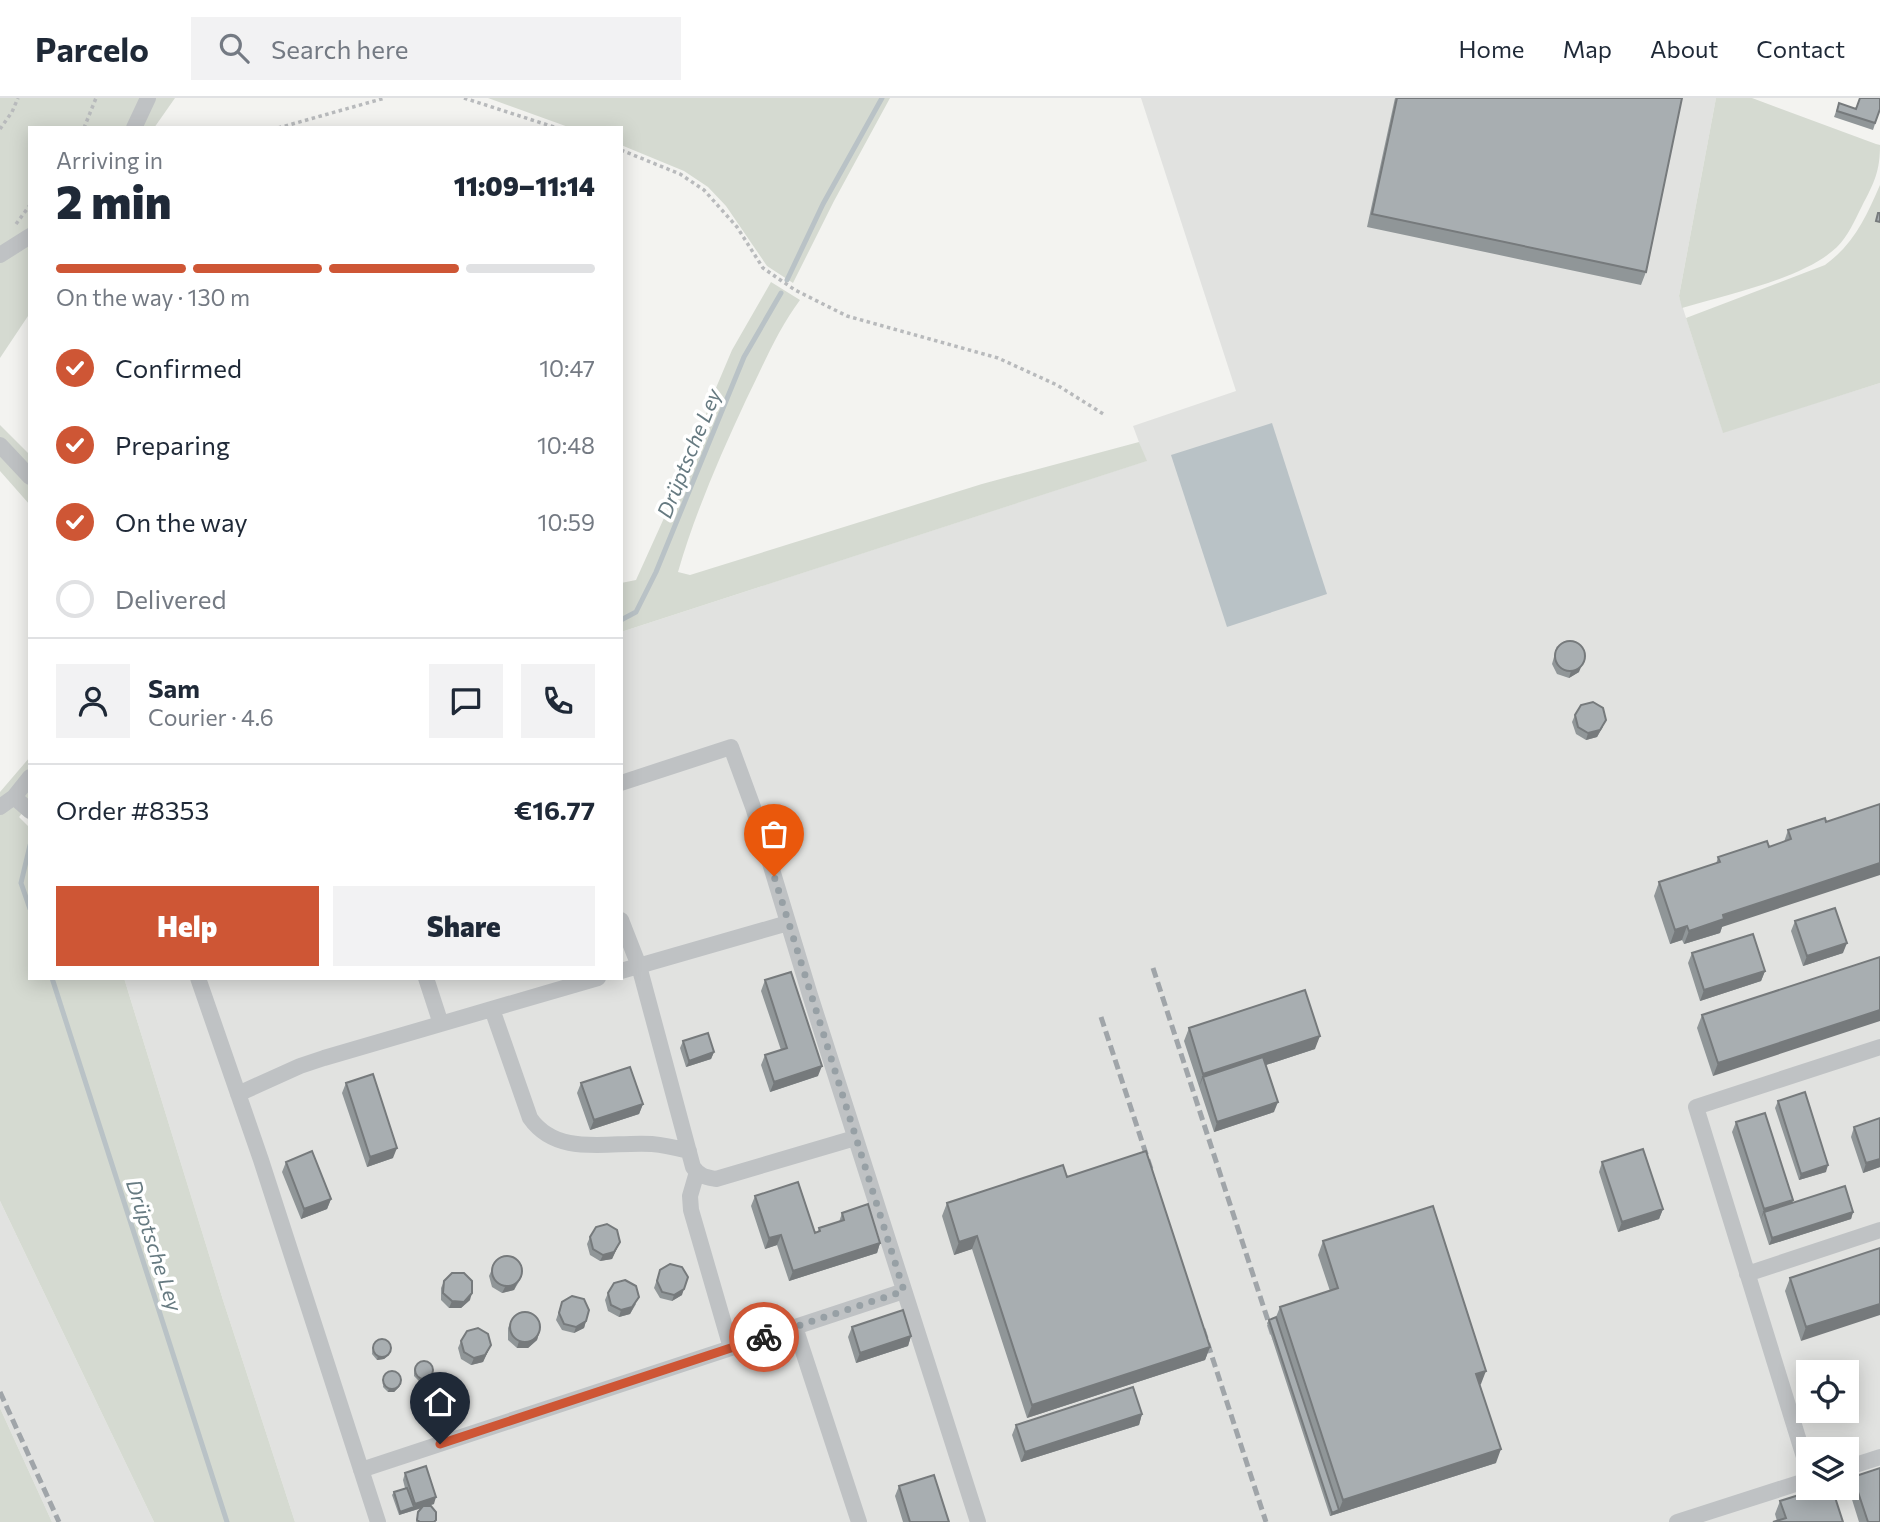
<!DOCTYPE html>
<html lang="en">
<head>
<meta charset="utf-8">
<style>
  body { margin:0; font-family:Commissioner,sans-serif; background:#f2f2f3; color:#1f2937; height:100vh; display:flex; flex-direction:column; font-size:26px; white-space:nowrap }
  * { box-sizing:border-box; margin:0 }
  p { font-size:23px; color:#747a83 }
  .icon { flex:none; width:38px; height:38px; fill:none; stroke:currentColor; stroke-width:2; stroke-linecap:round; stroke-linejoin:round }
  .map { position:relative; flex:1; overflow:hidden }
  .panel { position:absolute; left:28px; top:28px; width:595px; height:854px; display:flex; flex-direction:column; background:#fff; border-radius:0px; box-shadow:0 4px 18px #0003 }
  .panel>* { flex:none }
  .buttons { position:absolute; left:1796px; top:1262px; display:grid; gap:14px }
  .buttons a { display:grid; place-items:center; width:63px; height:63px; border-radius:0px; background:#fff; box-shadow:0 4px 18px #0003; font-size:35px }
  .pin { position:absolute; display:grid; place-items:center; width:60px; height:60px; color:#fff; margin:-72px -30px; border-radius:50% 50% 50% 0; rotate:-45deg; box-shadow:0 0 7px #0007 }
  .pin .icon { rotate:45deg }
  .courier { position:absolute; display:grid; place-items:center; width:70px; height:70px; margin:-35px; border:5px solid #ce5635; border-radius:50%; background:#fff; color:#222; box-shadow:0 2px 9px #0007 }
  .summary em { font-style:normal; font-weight:800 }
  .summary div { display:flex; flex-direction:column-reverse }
  .summary { display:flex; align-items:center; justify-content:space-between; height:119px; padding:0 28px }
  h1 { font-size:46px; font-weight:800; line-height:52px }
  .bar { display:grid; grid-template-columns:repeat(4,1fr); gap:10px 7px; align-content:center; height:84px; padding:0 28px }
  .bar i { height:9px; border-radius:5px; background:#e0e1e3 }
  .bar .selected { background:#ce5635 }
  .bar p { grid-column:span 4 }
  .line { display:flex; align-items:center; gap:18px; padding:0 28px; border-top:2px solid #e0e1e3 }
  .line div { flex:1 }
  .round { display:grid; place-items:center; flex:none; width:74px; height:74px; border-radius:0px; background:#f2f2f3 }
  ol { padding:0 28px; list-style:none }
  li { display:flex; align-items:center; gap:21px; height:77px }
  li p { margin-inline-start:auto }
  li .icon { padding:7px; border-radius:50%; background:#ce5635; color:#fff; stroke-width:4 }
  li:last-child { color:#747a83 }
  li i { width:38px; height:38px; border:4px solid #e0e1e3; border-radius:50% }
  .button { display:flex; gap:14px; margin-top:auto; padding:14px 28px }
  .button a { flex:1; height:80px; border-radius:0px; background:#ce5635; color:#fff; font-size:28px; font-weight:800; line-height:80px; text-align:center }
  .button a+a { background:#f2f2f3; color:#1f2937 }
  header { display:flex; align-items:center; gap:42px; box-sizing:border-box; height:98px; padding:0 35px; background:#fff; border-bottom:2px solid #e0e1e3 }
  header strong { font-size:33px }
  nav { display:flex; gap:38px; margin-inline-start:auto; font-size:24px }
  .search { width:490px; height:63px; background:#f2f2f3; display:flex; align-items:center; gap:18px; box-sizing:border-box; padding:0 24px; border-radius:0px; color:#747a83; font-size:26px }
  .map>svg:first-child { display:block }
  .built { fill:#e1e2e0; fill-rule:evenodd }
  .green { fill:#d5dad1 }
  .water { fill:#b9c2c6 }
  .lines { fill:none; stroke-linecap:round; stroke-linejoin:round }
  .stream { stroke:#b9c2c6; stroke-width:5 }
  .path { stroke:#b8babc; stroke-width:3.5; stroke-dasharray:3.5 3.5; stroke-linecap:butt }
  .minor { stroke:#bfc2c4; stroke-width:16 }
  .rail { stroke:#a0a5a9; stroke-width:5; stroke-dasharray:10 5; stroke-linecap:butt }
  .wall { fill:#909698 }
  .shaded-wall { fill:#767a7c }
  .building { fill:#a8aeb1; stroke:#767a7c; stroke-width:2 }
  .done { stroke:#97a0a5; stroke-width:7; stroke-dasharray:0 12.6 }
  .route { stroke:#ce5635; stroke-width:9 }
  .labels { text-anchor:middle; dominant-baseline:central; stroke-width:7; stroke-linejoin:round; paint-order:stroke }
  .water-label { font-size:21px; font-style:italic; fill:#667a81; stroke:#fff }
</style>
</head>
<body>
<header>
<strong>Parcelo</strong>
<div class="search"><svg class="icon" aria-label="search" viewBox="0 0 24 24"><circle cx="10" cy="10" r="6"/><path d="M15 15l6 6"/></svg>Search here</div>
<nav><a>Home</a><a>Map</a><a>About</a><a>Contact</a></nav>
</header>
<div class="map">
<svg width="1880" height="1424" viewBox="0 0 1880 1424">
  <rect width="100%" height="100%" fill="#f3f3f0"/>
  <path class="built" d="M 1141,0 L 1716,0 L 1679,198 L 1723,334 L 1880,285 L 1880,1424 L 295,1424 L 223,1202 L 124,880 L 621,880 L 621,534 L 1146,363 L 1133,328 L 1236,293 ZM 1808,1274 L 1846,1274 L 1846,1312 L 1808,1312 ZM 1808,1351 L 1846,1351 L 1846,1390 L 1808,1390 Z
    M 0,1103 L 154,1424 L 52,1424 L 0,1310 Z"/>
  <path class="green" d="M 0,0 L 175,0 L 154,30 L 30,30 L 30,215 L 0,260 Z
    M 488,0 L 890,0 L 834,103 L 793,185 L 767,168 L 726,108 L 708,89 L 684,73 L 621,47 L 621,30 L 571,30 Z
    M 1716,0 L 1752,0 L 1876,46 L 1880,47 C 1880,74 1874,85 1862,108 C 1855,122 1848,138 1837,149 C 1804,181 1727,196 1682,210 L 1679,198 Z
    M 1880,87 L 1880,285 L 1723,335 L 1686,220 L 1825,167 C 1854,146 1866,119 1880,87 Z
    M 771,184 L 800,202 C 777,233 763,268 746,302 C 720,358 695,415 678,474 L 690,477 L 982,386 L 1139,344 L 1147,363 L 621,534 L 621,485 L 636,482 L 692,358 L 710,304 L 732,252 Z
    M 0,327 L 30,357 L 30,407 L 0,373 Z
    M 30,659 L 30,706 L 19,719 L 30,730 L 30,880 L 124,880 L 223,1202 L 295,1424 L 154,1424 L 0,1103 L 0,694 Z
    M 0,1310 L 52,1424 L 0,1424 Z"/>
  <path class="water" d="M 1272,325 L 1327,496 L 1227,529 L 1171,357 Z"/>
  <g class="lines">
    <path class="stream" d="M 787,182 L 823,106 L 882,0
      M 621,522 L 636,514 L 656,474 L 744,259 L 781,195
      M 30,747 L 21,785 L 30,811
      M 52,880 L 227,1424"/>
    <path class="path" d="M 464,0 L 557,30
      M 84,30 L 96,0
      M 278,30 L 385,0
      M 0,31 L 12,14 L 18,0
      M 621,52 L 680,76 L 704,92 L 737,129 L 763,170 L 795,192 L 847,218 L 998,260 L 1057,287 L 1105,317
      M 16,126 L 30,107"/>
    <path class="minor" d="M 134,30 L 148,0
      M 0,157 L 30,138
      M 0,347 L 30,379
      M 621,685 L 731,649 L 753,709 L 810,897 L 978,1424
      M 14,699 L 30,713
      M 0,709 L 14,699 L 30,679
      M 621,822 L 639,868 L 693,1069 C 699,1078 706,1079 716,1081 L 855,1040
      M 621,873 L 788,825
      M 198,880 L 261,1062 L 378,1424
      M 426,880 L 441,926
      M 492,911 L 530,1020 C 558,1060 610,1043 652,1046 C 664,1047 677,1050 689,1053
      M 238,996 L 300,968 L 324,960 L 598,880
      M 697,1074 L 690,1098 L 691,1112 L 731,1250
      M 1747,1176 L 1880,1132
      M 795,1229 L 859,1424
      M 1846,1370 L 1880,1359
      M 361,1372 L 904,1193
      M 1808,1372 L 1696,1009 L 1880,949
      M 1677,1424 L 1808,1382"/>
    <path class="rail" d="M 1153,870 L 1274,1241
      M 1101,919 L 1151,1071
      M 1203,1231 L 1266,1424
      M 0,1294 L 59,1424"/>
  </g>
  <path class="wall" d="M 1395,0 L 1682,0 L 1646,174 L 1641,187 L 1367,129 Z
    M 1839,5 L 1856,11 L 1880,11 L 1873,32 L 1834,19 Z
    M 1557,548 L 1579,574 L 1569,580 L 1557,576 L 1552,566 Z
    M 1575,617 L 1603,629 L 1597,639 L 1586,642 L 1576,636 L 1572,624 Z
    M 1825,720 L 1722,829 L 1720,835 L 1684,846 L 1682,842 L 1670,846 L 1654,798 L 1659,784 L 1716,766 L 1718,759 L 1769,749 L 1784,744 L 1788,732 Z
    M 1795,823 L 1843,855 L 1803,868 L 1791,833 Z
    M 1692,855 L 1765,873 L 1761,883 L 1700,903 L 1688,865 Z
    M 1880,859 L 1713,978 L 1697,930 L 1702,917 Z
    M 765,882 L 818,978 L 770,994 L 761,967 L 765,957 L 781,952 L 761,893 Z
    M 1189,930 L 1315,951 L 1266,967 L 1274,1014 L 1214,1034 L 1184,943 Z
    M 683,943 L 714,954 L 711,961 L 686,969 L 680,950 Z
    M 346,985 L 393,1060 L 367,1069 L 342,995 Z
    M 581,985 L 643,1006 L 639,1016 L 590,1032 L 577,995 Z
    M 1778,1003 L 1826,1074 L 1799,1082 L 1775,1010 Z
    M 1736,1024 L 1793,1102 L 1792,1105 L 1853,1114 L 1851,1121 L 1769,1147 L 1732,1034 Z
    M 1854,1029 L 1880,1069 L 1863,1075 L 1851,1039 Z
    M 286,1064 L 331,1101 L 327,1111 L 301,1121 L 282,1074 Z
    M 1602,1064 L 1663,1111 L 1659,1121 L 1618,1134 L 1599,1074 Z
    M 1067,1079 L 1210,1249 L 1205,1262 L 1027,1320 L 972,1151 L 954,1157 L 942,1118 L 947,1105 Z
    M 755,1098 L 815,1135 L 818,1134 L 819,1130 L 839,1124 L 842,1115 L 880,1145 L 877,1155 L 789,1183 L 777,1147 L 765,1151 L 751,1108 Z
    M 590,1139 L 620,1144 L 612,1161 L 600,1163 L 590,1157 L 587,1146 Z
    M 1323,1143 L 1481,1286 L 1480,1287 L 1496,1365 L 1330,1418 L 1267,1225 L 1269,1222 L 1276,1219 L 1280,1209 L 1330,1193 L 1318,1157 Z
    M 1880,1150 L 1801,1243 L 1785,1193 L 1790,1180 Z
    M 492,1171 L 520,1182 L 514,1192 L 502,1195 L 492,1189 L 489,1178 Z
    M 660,1172 L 682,1197 L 672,1203 L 660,1200 L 654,1190 Z
    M 444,1183 L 470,1202 L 461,1210 L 449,1210 L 441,1202 L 441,1190 Z
    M 608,1195 L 636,1206 L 630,1216 L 619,1219 L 608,1213 L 605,1202 Z
    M 562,1204 L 586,1223 L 584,1230 L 574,1235 L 562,1232 L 556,1222 Z
    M 511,1223 L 539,1235 L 537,1242 L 528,1250 L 517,1250 L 508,1242 L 508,1230 Z
    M 852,1229 L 911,1238 L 908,1248 L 856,1265 L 848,1239 Z
    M 461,1243 L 491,1247 L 483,1264 L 471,1267 L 461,1261 L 458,1250 Z
    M 373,1246 L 389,1257 L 384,1261 L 377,1262 L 372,1256 Z
    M 415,1268 L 431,1278 L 426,1283 L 419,1283 L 414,1278 L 414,1271 Z
    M 384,1278 L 401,1285 L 399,1289 L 394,1294 L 388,1294 L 383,1289 Z
    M 1142,1316 L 1139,1327 L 1021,1364 L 1012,1337 L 1016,1327 Z
    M 405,1375 L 434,1406 L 426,1408 L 435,1424 L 416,1424 L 418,1414 L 422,1410 L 399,1417 L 392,1397 L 394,1394 L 405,1390 L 403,1382 Z
    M 1853,1379 L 1880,1424 L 1859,1424 L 1849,1392 Z
    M 899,1388 L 949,1424 L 903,1424 L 895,1398 Z
    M 1780,1403 L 1843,1424 L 1777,1423 L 1775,1416 Z"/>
  <path class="shaded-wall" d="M 1582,567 L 1579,574 L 1569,580 L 1571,573 Z
    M 1606,622 L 1597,639 L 1586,642 L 1588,635 Z
    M 1880,765 L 1880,777 L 1722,829 L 1720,835 L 1684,846 L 1689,833 L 1723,817 Z
    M 1687,828 L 1682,842 L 1670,846 L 1675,832 Z
    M 1847,845 L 1843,855 L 1803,868 L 1807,858 Z
    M 1765,873 L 1761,883 L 1700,903 L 1704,892 Z
    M 1880,912 L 1880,923 L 1713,978 L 1718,965 Z
    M 1320,938 L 1315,951 L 1205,987 L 1203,979 L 1199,989 L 1203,976 Z
    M 714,954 L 711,961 L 686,969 L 689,963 Z
    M 822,968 L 818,978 L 770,994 L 774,984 Z
    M 1278,1004 L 1274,1014 L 1214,1034 L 1217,1024 Z
    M 643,1006 L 639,1016 L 590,1032 L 594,1022 Z
    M 397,1050 L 393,1060 L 367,1069 L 370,1059 Z
    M 1880,1061 L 1880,1069 L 1863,1075 L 1866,1065 Z
    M 1828,1067 L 1826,1074 L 1799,1082 L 1801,1076 Z
    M 331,1101 L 327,1111 L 301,1121 L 304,1111 Z
    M 1793,1102 L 1790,1112 L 1764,1114 L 1761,1121 L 1764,1111 Z
    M 1663,1111 L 1659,1121 L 1618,1134 L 1622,1124 Z
    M 1853,1114 L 1851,1121 L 1769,1147 L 1772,1140 Z
    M 781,1137 L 777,1147 L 765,1151 L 769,1140 Z
    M 977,1138 L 972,1151 L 954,1157 L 959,1144 Z
    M 620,1144 L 612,1161 L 600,1163 L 603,1157 Z
    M 880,1145 L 877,1155 L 789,1183 L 793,1173 Z
    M 522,1175 L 514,1192 L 502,1195 L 505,1189 Z
    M 684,1191 L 682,1197 L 672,1203 L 674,1197 Z
    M 472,1195 L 470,1202 L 461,1210 L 449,1210 L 452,1203 Z
    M 639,1199 L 630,1216 L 619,1219 L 621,1212 Z
    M 1880,1206 L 1880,1217 L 1801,1243 L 1806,1229 Z
    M 586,1223 L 584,1230 L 574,1235 L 576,1229 Z
    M 539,1235 L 537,1242 L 528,1250 L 517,1250 L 519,1243 Z
    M 911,1238 L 908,1248 L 856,1265 L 860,1255 Z
    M 491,1247 L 483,1264 L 471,1267 L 474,1260 Z
    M 1210,1249 L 1205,1262 L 1027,1320 L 1032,1307 Z
    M 390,1253 L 389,1257 L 384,1261 L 377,1262 L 378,1258 Z
    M 1486,1273 L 1481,1286 L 1471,1290 L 1476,1276 Z
    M 433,1275 L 431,1278 L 426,1283 L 419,1283 L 421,1280 Z
    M 401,1285 L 399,1289 L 394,1294 L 388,1294 L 389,1290 Z
    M 1142,1316 L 1139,1327 L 1021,1364 L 1025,1354 Z
    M 1501,1351 L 1496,1365 L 1330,1418 L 1332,1415 L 1339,1412 L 1343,1402 Z
    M 436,1399 L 434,1406 L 399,1417 L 400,1414 L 414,1409 L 415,1406 Z"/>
  <path class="building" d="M 1397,0 L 1682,0 L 1646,174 L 1372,116 Z
    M 1860,0 L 1880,0 L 1880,11 L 1875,25 L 1837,13 L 1839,5 L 1856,11 Z
    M 1878,115 L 1880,115 L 1880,124 L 1876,123 Z
    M1555 558a15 15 0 1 1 30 0a15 15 0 1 1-30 0Z
    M 1593,604 L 1603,610 L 1606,622 L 1600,632 L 1588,635 L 1578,629 L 1575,617 L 1581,607 Z
    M 1880,706 L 1880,765 L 1723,817 L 1724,821 L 1689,833 L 1687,828 L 1675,832 L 1659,784 L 1720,764 L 1718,759 L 1767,743 L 1769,749 L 1791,741 L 1788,732 L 1825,720 L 1826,724 Z
    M 1835,810 L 1847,845 L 1807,858 L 1795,823 Z
    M 1753,836 L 1765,873 L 1704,892 L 1692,855 Z
    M 1880,859 L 1880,912 L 1718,965 L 1702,917 Z
    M 791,874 L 822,968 L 774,984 L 765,957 L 787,950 L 765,882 Z
    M 1305,892 L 1320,938 L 1203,976 L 1189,930 Z
    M 708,935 L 714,954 L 689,963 L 683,943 Z
    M 1263,959 L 1278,1004 L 1217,1024 L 1203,979 Z
    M 630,969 L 643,1006 L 594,1022 L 581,985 Z
    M 373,976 L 397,1050 L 370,1059 L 346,985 Z
    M 1805,994 L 1828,1067 L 1801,1076 L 1778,1003 Z
    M 1765,1015 L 1793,1102 L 1764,1111 L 1736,1024 Z
    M 1880,1020 L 1880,1061 L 1866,1065 L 1854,1029 Z
    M 1643,1051 L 1663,1111 L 1622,1124 L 1602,1064 Z
    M 312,1053 L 331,1101 L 304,1111 L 286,1064 Z
    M 1146,1053 L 1210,1249 L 1032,1307 L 977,1138 L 959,1144 L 947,1105 L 1063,1067 L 1067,1079 Z
    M 798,1084 L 815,1135 L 820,1133 L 819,1130 L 844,1122 L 842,1115 L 868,1106 L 880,1145 L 793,1173 L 781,1137 L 769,1140 L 755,1098 Z
    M 1845,1088 L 1853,1114 L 1772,1140 L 1764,1114 Z
    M 1433,1108 L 1486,1273 L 1476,1276 L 1501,1351 L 1343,1402 L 1280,1209 L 1338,1190 L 1323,1143 Z
    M 607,1126 L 617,1132 L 620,1144 L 614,1154 L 603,1157 L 593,1151 L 590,1139 L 596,1129 Z
    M 1880,1150 L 1880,1206 L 1806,1229 L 1790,1180 Z
    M492 1173a15 15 0 1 1 30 0a15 15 0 1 1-30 0Z
    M 670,1166 L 682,1169 L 688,1179 L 684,1191 L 674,1197 L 662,1194 L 657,1183 L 660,1172 Z
    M 452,1175 L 464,1175 L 472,1183 L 472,1195 L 464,1204 L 452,1203 L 443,1195 L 444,1183 Z
    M 625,1182 L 636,1188 L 639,1199 L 632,1209 L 621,1212 L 611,1207 L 608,1195 L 614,1185 Z
    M 572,1198 L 584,1201 L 589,1212 L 586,1223 L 576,1229 L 564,1226 L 559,1215 L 562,1204 Z
    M 903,1212 L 911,1238 L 860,1255 L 852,1229 Z
    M510 1229a15 15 0 1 1 30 0a15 15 0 1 1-30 0Z
    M 1276,1219 L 1339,1412 L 1332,1415 L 1269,1222 Z
    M 478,1230 L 488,1236 L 491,1247 L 485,1257 L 474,1260 L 464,1254 L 461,1243 L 467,1233 Z
    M373 1250a9 9 0 1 1 18 0a9 9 0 1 1-18 0Z
    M415 1272a9 9 0 1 1 18 0a9 9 0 1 1-18 0Z
    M383 1282a9 9 0 1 1 18 0a9 9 0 1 1-18 0Z
    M 1133,1289 L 1142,1316 L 1025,1354 L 1016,1327 Z
    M 426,1368 L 436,1399 L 415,1406 L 405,1375 Z
    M 1880,1370 L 1880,1424 L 1868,1424 L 1853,1379 Z
    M 934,1377 L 949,1424 L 910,1424 L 899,1388 Z
    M 407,1390 L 414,1409 L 400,1414 L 394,1394 Z
    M 1821,1390 L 1832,1390 L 1843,1424 L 1773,1424 L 1786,1420 L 1780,1403 Z
    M 423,1408 L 431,1408 L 436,1414 L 436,1422 L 434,1424 L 420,1424 L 417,1422 L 418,1414 Z"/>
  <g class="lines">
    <path class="done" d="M 764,1239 L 904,1193 L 774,778"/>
    <path class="route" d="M 440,1346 L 764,1239"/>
  </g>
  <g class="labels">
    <g class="water-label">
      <text transform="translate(688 355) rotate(-68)">Drüptsche Ley</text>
      <text transform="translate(155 1147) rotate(72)">Drüptsche Ley</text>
    </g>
  </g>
</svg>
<div class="buttons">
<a><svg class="icon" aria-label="locate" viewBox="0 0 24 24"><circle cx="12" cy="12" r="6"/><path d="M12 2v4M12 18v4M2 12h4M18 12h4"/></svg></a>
<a><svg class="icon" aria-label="layers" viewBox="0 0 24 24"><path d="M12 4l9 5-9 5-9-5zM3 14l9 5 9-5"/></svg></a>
</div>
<div class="pin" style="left:774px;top:778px;background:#ea580c"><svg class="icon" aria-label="bag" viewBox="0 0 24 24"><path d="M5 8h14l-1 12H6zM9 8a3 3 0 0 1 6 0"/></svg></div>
<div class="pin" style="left:440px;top:1346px;background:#1f2937"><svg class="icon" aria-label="home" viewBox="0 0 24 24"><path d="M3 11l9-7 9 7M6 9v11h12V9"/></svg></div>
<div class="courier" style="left:764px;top:1239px"><svg class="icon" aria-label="bike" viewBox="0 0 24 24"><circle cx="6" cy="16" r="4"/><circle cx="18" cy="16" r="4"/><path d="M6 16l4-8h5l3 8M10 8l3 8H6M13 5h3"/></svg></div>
<section class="panel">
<div class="summary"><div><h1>2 min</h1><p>Arriving in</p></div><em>11:09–11:14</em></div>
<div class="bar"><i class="selected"></i><i class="selected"></i><i class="selected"></i><i></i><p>On the way · 130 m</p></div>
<ol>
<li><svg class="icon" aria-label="check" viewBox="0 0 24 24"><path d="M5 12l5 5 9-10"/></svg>Confirmed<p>10:47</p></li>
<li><svg class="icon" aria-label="check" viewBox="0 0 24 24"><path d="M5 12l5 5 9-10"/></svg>Preparing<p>10:48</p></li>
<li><svg class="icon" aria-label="check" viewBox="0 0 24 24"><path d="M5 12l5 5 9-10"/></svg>On the way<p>10:59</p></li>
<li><i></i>Delivered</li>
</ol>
<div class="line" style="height:126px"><a class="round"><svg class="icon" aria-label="person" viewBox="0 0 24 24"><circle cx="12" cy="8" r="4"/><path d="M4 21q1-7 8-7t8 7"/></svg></a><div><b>Sam</b><p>Courier · 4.6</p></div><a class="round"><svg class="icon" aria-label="chat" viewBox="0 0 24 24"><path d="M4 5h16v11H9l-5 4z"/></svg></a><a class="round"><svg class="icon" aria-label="phone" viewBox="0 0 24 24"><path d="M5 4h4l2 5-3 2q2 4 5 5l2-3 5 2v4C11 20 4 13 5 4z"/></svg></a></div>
<div class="line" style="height:91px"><div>Order #8353</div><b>€16.77</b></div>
<div class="button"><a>Help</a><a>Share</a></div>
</section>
</div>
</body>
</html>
